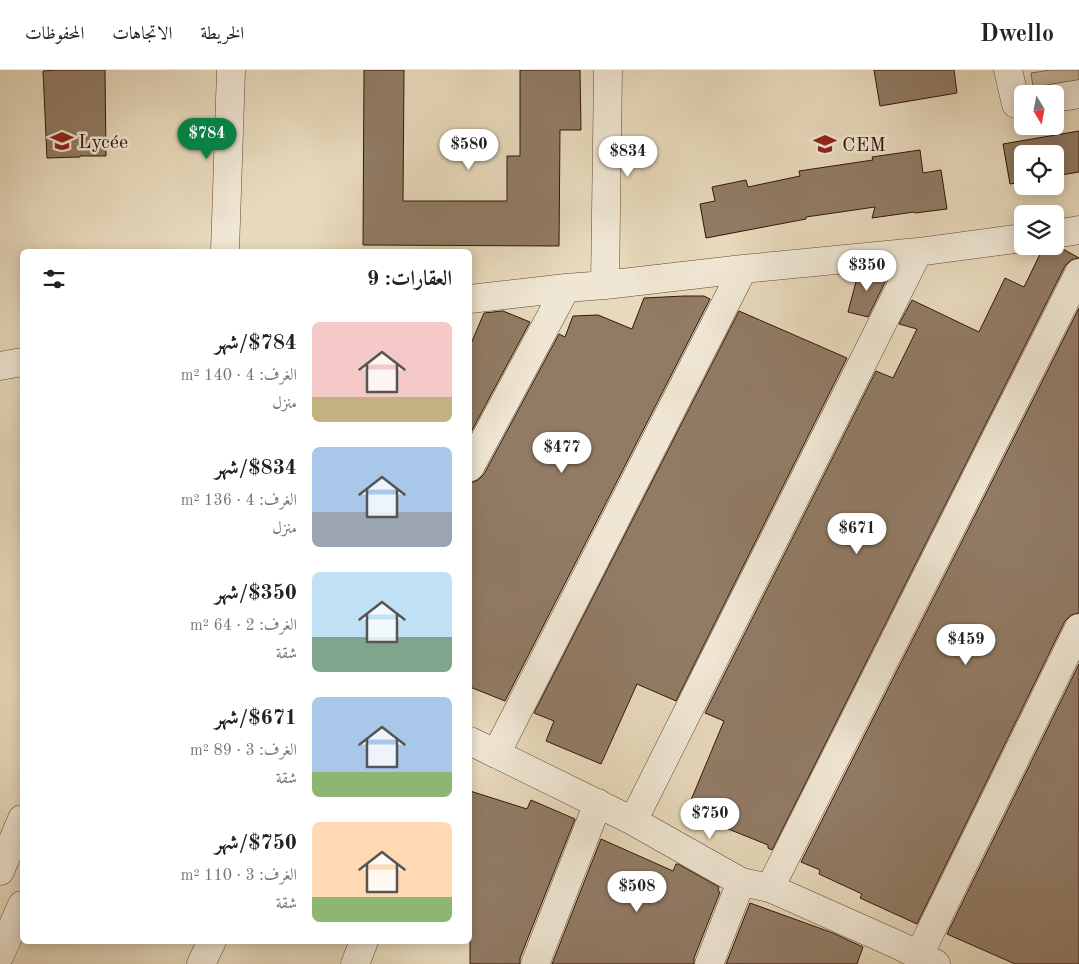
<!DOCTYPE html>
<html lang="ar">
<head>
<meta charset="utf-8">
<style>
  :root { --surface:#fff; --page:#f2f2f2; --text:#222; --muted:#767676; --line:#e0e0e0; --accent:#0b8043 }
  body { margin:0; font-family:"Old Standard TT",Amiri,serif; background:var(--page); color:var(--text); direction:rtl; height:100vh; display:flex; flex-direction:column; font-size:19px; white-space:nowrap }
  * { box-sizing:border-box; margin:0 }
  p { font-size:16px; color:var(--muted) }
  .icon { flex:none; width:28px; height:28px; fill:none; stroke:currentColor; stroke-width:2; stroke-linecap:round; stroke-linejoin:round }
  .map { position:relative; flex:1; overflow:hidden; direction:ltr }
  .details { position:absolute; left:20px; top:179px; width:452px; height:695px; display:flex; flex-direction:column; background:var(--surface); border-radius:8px; box-shadow:0 2px 12px #0003; direction:rtl }
  .details>* { flex:none }
  .needle { width:32px; rotate:170deg }
  .tools { position:absolute; left:1014px; top:15px; display:grid; gap:10px }
  .tools a { display:grid; place-items:center; width:50px; height:50px; border-radius:8px; background:var(--surface); box-shadow:0 2px 12px #0003; font-size:25px }
  .price { position:absolute; translate:-50% -42px; padding:0 11px; border-radius:18px; background:#fff; color:#222; font-size:16px; line-height:32px; filter:drop-shadow(0 1px 2px #0008) }
  .price::after { content:''; position:absolute; left:50%; top:30px; width:15px; height:11px; margin-left:-8px; background:inherit; clip-path:polygon(0 0,100% 0,50% 100%) }
  .price.on { background:var(--accent); color:#fff }
  ul { padding:0; list-style:none }
  li { display:flex; align-items:center; gap:15px; height:125px; padding:0 20px }
  li span { display:grid; place-items:center; flex:none; width:140px; height:100px; border-radius:8px; color:#555 }
  li>.icon { margin-inline-start:auto }
  span .icon { width:60px; height:60px; fill:#fffc; stroke-width:1 }
  li b { font-size:21px }
  h2 { display:flex; justify-content:space-between; align-items:center; height:60px; padding:0 20px; font-size:21px }
  header { display:flex; align-items:center; gap:30px; box-sizing:border-box; height:70px; padding:0 25px; background:var(--surface); border-bottom:1px solid var(--line) }
  header strong { font-size:24px }
  nav { display:flex; gap:28px; margin-inline-start:auto; font-size:18px }
  .map>svg:first-child { display:block }
  .green { fill:#c9b89c; stroke:#7e6752 }
  .building { fill:#917b65; stroke:#341607 }
  .lines { fill:none; stroke-linecap:round; stroke-linejoin:round }
  .minor-casing { stroke:#614734; stroke-width:29 }
  .minor { stroke:#efe6d3; stroke-width:28 }
  .labels { text-anchor:middle; stroke-width:5; stroke-linejoin:round; paint-order:stroke }
  .poi-label { font-size:20px; fill:#341607; stroke:#efe6d3; text-anchor:start }
</style>
</head>
<body>
<header>
<strong>Dwello</strong>
<nav><a>الخريطة</a><a>الاتجاهات</a><a>المحفوظات</a></nav>
</header>
<div class="map">
<svg width="1079" height="894" viewBox="0 0 1079 894">
  <rect width="100%" height="100%" fill="#e7d9bb"/>
  <filter id="stains"><feTurbulence type="fractalNoise" baseFrequency=".004" numOctaves="4"/><feColorMatrix values="0 0 0 0 .2 0 0 0 0 .09 0 0 0 0 .02 0 0 0 .5 -.17"/></filter>
  <radialGradient id="worn" r=".72"><stop offset=".6" stop-color="#630" stop-opacity="0"/><stop offset="1" stop-color="#630" stop-opacity=".3"/></radialGradient>
  <!-- green -->
  <path class="green" d="M1051,0H1079V10L1033,17L1031,3Z"/>
  <!-- building -->
  <path class="building" d="M58,0H105L106,86H80V87L47,88L43,1Z
    M364,0H404L403,131H507V86H520V0H580L581,60H560L559,176L363,175Z
    M874,0H954L957,23L880,36Z
    M1079,61V102L1055,106V84H1022V112L1010,114L1003,74Z
    M920,80L923,103L941,100L947,139L915,143L914,142L872,148L875,137L806,147V149L706,168L700,134L715,131L712,117L746,110L748,117L800,106L799,101L873,90L872,87Z
    M1044,176L1050,179H1063L1079,188L1071,190L1065,196L772,780L768,778V775L686,742L724,651L705,643L876,301L893,308L917,259L899,254L912,230L979,262L1005,208L1024,217Z
    M891,200L868,247L848,242L858,204Z
    M684,226H704L710,229L505,631L470,617V413L478,410L484,404L559,264L565,267L573,246L598,245L632,259L644,228Z
    M1079,238V543L1071,545L1065,551L917,854L860,828L862,824L819,804L820,800L801,792Z
    M503,241L530,252L470,364V276L484,243Z
    M739,241L847,288L676,631L637,614L601,694L546,671L554,651L534,643Z
    M1079,594V894H1015L947,864Z
    M470,721L527,739L531,730L575,749L520,888V894H470Z
    M601,769L673,801L676,794H678L719,817L718,821L720,822L694,888V894H552Z
    M750,833L833,863L863,877L857,894H726Z"/>
  <g class="lines">
    <defs>
      <path id="minor" d="M1008,0L1016,34L1022,33
        M1055,28L1079,24
        M1055,164L1079,160
        M225,181L231,0
        M605,215L608,0
        M470,229L566,218L605,215L743,199L918,182L1022,168
        M0,296L22,292
        M470,397L566,218
        M470,671L633,751L741,812L770,818L898,875L936,894
        M496,684L743,199
        M633,751L918,182
        M0,801L22,749
        M770,818L1079,203
        M0,885L22,835
        M919,885L1079,558
        M201,894L212,871
        M355,894L364,871
        M535,894L598,733
        M709,894L741,812"/>
    </defs>
    <!-- minor casing -->
    <use href="#minor" class="minor-casing"/>
    <!-- minor -->
    <use href="#minor" class="minor"/>
  </g>
  <!-- icons -->
  <defs>
    <symbol id="school-bare" viewBox="-9 -9 18 18"><path d="M0-5L7-2L0 1L-7-2ZM-4 1L0 2.5L4 1V4Q0 6-4 4Z" fill="#8f2418" stroke="#efe6d3" stroke-width="2.5" paint-order="stroke"/></symbol>
  </defs>
  <g fill-rule="evenodd">
    <use href="#school-bare" x="46" y="55" width="32" height="32"/>
    <use href="#school-bare" x="809" y="58" width="32" height="32"/>
  </g>
  <g class="labels">
    <!-- poi labels -->
    <g class="poi-label">
      <text x="78" y="78">Lycée</text>
      <text x="842" y="81">CEM</text>
    </g>
  </g>
  <rect width="100%" height="100%" filter="url(#stains)"/>
  <rect width="100%" height="100%" fill="url(#worn)"/>
</svg>
<div class="tools">
<a><svg class="needle" viewBox="-14 -14 28 28"><path d="M0-13l5 13h-10z" fill="#e53935"/><path d="M0 13l5-13h-10z" fill="#767676"/></svg></a>
<a><svg class="icon" aria-label="locate" viewBox="0 0 24 24"><circle cx="12" cy="12" r="6"/><path d="M12 2v4M12 18v4M2 12h4M18 12h4"/></svg></a>
<a><svg class="icon" aria-label="layers" viewBox="0 0 24 24"><path d="M12 4l9 5-9 5-9-5zM3 14l9 5 9-5"/></svg></a>
</div>
<b class="price on" style="left:207px;top:90px">$784</b>
<b class="price" style="left:469px;top:101px">$580</b>
<b class="price" style="left:628px;top:108px">$834</b>
<b class="price" style="left:867px;top:222px">$350</b>
<b class="price" style="left:562px;top:404px">$477</b>
<b class="price" style="left:857px;top:485px">$671</b>
<b class="price" style="left:966px;top:596px">$459</b>
<b class="price" style="left:710px;top:770px">$750</b>
<b class="price" style="left:637px;top:843px">$508</b>
<section class="details">
<h2>العقارات: 9<svg class="icon" aria-label="filters" viewBox="0 0 24 24"><path d="M4 7h16M4 17h16"/><circle cx="9" cy="7" r="2"/><circle cx="15" cy="17" r="2"/></svg></h2>
<ul>
<li><span style="background:linear-gradient(#f6c9c9 75%,#c2b280 0)"><svg class="icon" aria-label="home" viewBox="0 0 24 24"><path d="M3 11l9-7 9 7M6 9v11h12V9"/></svg></span><div><b>$784/شهر</b><p>الغرف: 4 · 140 m²</p><p>منزل</p></div></li>
<li><span style="background:linear-gradient(#a9c7e8 65%,#9aa5b1 0)"><svg class="icon" aria-label="home" viewBox="0 0 24 24"><path d="M3 11l9-7 9 7M6 9v11h12V9"/></svg></span><div><b>$834/شهر</b><p>الغرف: 4 · 136 m²</p><p>منزل</p></div></li>
<li><span style="background:linear-gradient(#bfe0f5 65%,#7fa58c 0)"><svg class="icon" aria-label="home" viewBox="0 0 24 24"><path d="M3 11l9-7 9 7M6 9v11h12V9"/></svg></span><div><b>$350/شهر</b><p>الغرف: 2 · 64 m²</p><p>شقة</p></div></li>
<li><span style="background:linear-gradient(#a9c7e8 75%,#8fb573 0)"><svg class="icon" aria-label="home" viewBox="0 0 24 24"><path d="M3 11l9-7 9 7M6 9v11h12V9"/></svg></span><div><b>$671/شهر</b><p>الغرف: 3 · 89 m²</p><p>شقة</p></div></li>
<li><span style="background:linear-gradient(#ffd9b3 75%,#8fb573 0)"><svg class="icon" aria-label="home" viewBox="0 0 24 24"><path d="M3 11l9-7 9 7M6 9v11h12V9"/></svg></span><div><b>$750/شهر</b><p>الغرف: 3 · 110 m²</p><p>شقة</p></div></li>
</ul>
</section>
</div>
</body>
</html>
